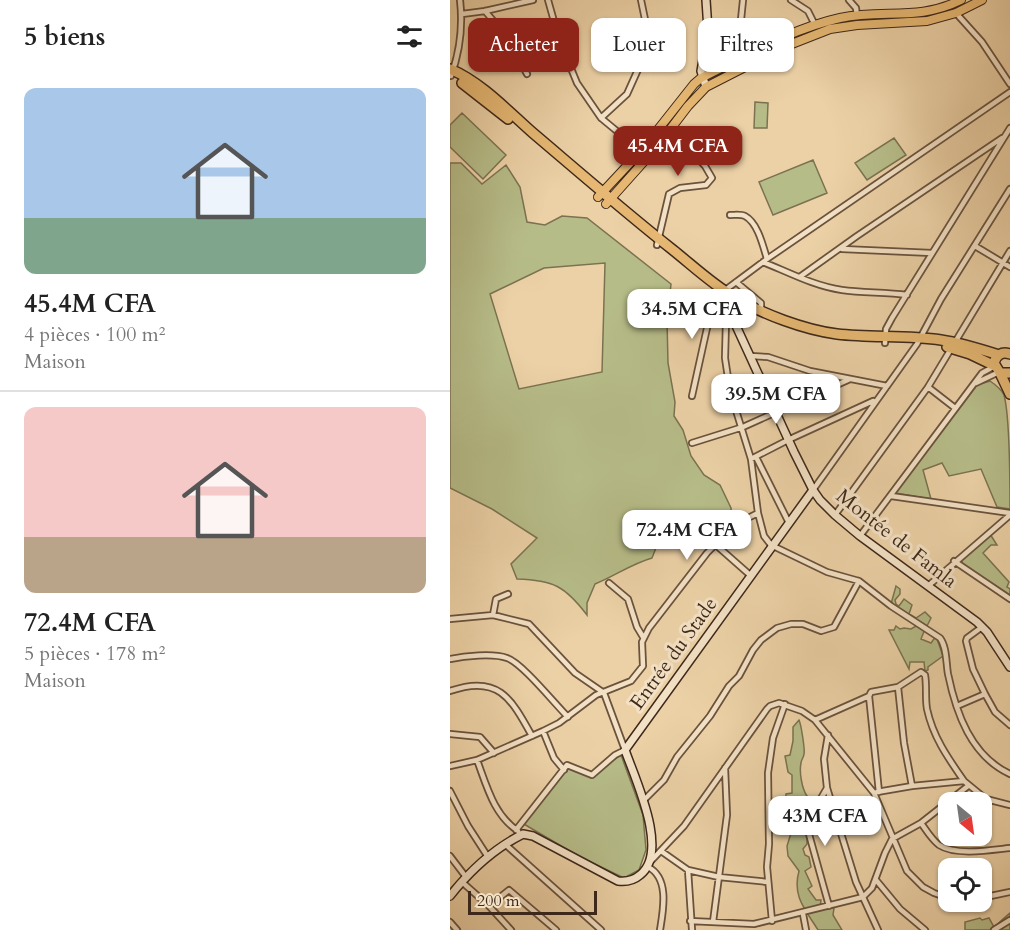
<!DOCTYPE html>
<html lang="fr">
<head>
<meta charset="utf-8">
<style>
  :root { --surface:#fff; --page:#f2f2f2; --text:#222; --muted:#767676; --line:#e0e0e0; --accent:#8f2418 }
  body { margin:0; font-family:Cardo,serif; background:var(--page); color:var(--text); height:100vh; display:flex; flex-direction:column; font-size:22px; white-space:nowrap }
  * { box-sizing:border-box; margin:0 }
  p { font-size:20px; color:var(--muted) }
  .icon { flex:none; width:33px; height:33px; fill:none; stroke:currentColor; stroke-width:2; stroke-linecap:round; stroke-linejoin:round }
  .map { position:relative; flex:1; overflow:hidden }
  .sheet { display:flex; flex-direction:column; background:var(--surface); width:450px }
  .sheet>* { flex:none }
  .hud { position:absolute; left:18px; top:18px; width:452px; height:54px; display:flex; gap:12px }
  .needle { width:39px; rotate:151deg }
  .fabs { position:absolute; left:488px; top:792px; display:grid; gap:12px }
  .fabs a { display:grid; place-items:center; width:54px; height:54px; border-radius:12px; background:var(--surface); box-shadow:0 2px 4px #0004; font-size:30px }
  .scale { position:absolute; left:18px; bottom:15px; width:129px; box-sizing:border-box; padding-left:6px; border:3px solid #3e281a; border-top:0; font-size:16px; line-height:21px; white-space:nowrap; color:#3e281a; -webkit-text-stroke:4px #f3e1c5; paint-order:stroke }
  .price { position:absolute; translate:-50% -51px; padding:0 14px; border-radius:12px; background:#fff; color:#222; font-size:20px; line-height:39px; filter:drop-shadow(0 2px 3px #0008) }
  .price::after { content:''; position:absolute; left:50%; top:36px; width:18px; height:14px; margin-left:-9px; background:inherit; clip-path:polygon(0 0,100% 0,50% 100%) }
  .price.on { background:var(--accent); color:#fff }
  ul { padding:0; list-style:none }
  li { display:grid; align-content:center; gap:12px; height:318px; padding:0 24px }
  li+li { border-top:2px solid var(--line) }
  li span { display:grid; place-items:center; height:186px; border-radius:12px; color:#555 }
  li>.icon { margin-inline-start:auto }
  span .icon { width:108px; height:108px; fill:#fffc; stroke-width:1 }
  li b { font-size:26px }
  h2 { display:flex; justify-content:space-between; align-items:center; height:72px; padding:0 24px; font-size:26px }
  .pill { padding:0 21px; border-radius:12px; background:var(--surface); box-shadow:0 2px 4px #0004; font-size:21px; line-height:54px }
  .pill.on { background:var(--accent); color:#fff }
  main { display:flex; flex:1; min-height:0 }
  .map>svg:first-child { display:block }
  .green { fill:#b6bc88; stroke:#7a7251; stroke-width:1.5; fill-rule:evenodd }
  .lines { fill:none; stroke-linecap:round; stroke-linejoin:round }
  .street-casing { stroke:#6a523d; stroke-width:8 }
  .secondary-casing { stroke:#3e281a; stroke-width:10 }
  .primary-casing { stroke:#3e281a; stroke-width:10 }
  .highway-casing { stroke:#3e281a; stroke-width:12 }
  .street { stroke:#f3e1c5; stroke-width:4.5 }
  .secondary { stroke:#f3e1c5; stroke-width:7 }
  .primary { stroke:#e6b873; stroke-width:8 }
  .highway { stroke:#e6b873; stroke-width:9 }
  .labels { text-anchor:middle; stroke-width:6; stroke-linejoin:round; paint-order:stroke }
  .street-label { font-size:20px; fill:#3e281a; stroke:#f3e1c5 }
</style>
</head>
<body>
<main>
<section class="sheet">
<h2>5 biens<svg class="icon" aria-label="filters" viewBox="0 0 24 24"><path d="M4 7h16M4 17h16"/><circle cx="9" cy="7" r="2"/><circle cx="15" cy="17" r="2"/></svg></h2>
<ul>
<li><span style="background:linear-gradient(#a9c7e8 70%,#7fa58c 0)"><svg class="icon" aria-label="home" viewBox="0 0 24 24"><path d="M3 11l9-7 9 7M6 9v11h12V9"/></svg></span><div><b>45.4M CFA</b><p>4 pièces · 100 m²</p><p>Maison</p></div></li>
<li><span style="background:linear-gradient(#f6c9c9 70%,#b9a48a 0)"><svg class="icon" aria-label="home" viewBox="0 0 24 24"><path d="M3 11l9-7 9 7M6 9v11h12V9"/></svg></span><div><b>72.4M CFA</b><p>5 pièces · 178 m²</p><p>Maison</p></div></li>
</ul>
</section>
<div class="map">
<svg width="560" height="930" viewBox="0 0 560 930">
  <rect width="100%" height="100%" fill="#ecd1a6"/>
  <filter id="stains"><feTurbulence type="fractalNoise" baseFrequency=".00333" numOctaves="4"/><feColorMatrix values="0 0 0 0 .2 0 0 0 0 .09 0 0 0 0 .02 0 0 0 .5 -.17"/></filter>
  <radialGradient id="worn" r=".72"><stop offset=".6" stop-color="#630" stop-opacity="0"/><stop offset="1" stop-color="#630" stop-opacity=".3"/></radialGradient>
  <!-- green -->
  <path class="green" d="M305,102L318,103L317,128H304Z
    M12,113L56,155L33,179L0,147V125Z
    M444,138L456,155L417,180L405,163Z
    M363,160L377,193L323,215L309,182Z
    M0,163H11L32,184L56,165L70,187L77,222L95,225L112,216L137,218L221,284L217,320L218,363L225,402L224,416L233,430L241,456L254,475L270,485L281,508L282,522L260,537L217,520L202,558C181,564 165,576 145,584L137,603V615C115,586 103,580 67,579L61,564L87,538L42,509L0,488ZM155,263L152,372L69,389L40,294L94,268Z
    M540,381C546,385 551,389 554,395C560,417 560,481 560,509L547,507L531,469L499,476L492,463L473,470L481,499L445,493L527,385Z
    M540,534L547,545H541L533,553L559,582L557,587L560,589V595L512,563V558Z
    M446,586L450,589V594L445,600L446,604L449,606L454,599L462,605L459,614L466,618L475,612L481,618L477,626L441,604Z
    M446,626L450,629L454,628L461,629L466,626L475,629L471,639L481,643L486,636L493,656L478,667V670L475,671L474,662H460L459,669L439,630H444Z
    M349,720C351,724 355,749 354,754C354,757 351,760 351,763C349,772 352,789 357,796L351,800V808L346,811L345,820L349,834L357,833V844L353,849L355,855L359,857L361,867L355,871L362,886L358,889L366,900H371L370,908H384L383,915L392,930H368C355,909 342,896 349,871L338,856L337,846L341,833L335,811L336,794L342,793V775L338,772L335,756L340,755L343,741V727Z
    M171,755L193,815L196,850L189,870L174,878L130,857L72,823L118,766L138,776Z
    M560,913V930H515V922L530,918L532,920L539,918L544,927H546C548,922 556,917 560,913Z"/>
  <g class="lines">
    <defs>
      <path id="street" d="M98,0L109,39L127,83L151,118L191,151
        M341,0L358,11L365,25
        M399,0L406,8L407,16
        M35,11L57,37L77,74
        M505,12L532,42L560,84
        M12,14L35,11L83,0
        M291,58L288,49L293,0
        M1,76C10,51 13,26 10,0
        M151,118L177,94L195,54L197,29L191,0
        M280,215C285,215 291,214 295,216C308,223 313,246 317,259
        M207,245L219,194L230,188L256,185L262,178L255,166L221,130
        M525,246L560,267
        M392,249L482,253
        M313,262C338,272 364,286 392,290C413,293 435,292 457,295
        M351,276L407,236L552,138
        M286,282L311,303V312
        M284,317L276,321L275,358L280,391L301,459L308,513L314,536L321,545L377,572L409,581L441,606L490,638C497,647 496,663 498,674C506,713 521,756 560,774
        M435,343L436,329L442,318L560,128
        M301,356L318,357L360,371L437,386
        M526,383L549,372
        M478,387L505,408
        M242,396L257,328L263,310L274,291L317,259L560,92
        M242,443L293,427L400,379
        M306,457L338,521
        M301,459L338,440L423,401
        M363,490L467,344L491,299L560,189
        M441,496L560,513
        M385,515L478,387L560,251
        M410,536L532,373L543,367
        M266,545L300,575
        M504,561L560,599
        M159,583L178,599L187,627L193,637
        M478,586L560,515
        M43,615L46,599L58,594
        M0,619L43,615L79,624L125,673L154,693L175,750L165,755L142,775L117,765L66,830
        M532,627L517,638L516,641L523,669L535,694L545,712L560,725
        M0,659C14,656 43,653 57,658C72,663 104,703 118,717
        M0,691C48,674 61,698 82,736
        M419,696L421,692L448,687
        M507,706L535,694
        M365,720L419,696L429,792
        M93,731L104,758L114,770
        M0,734L30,737L44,753
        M378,735L374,759L377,788L406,882L428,930
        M27,760C37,787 44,815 68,831
        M0,766L27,760L93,731L109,723L146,695L181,681L193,666L192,642L199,628L257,553L286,524L308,513
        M462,786L454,743L448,687L471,672L475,675C477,686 475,698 477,709C483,737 498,758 514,781
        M377,788L360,817L357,827L379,906
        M0,791L18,826L38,857
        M427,792L462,786L514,781L536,799L560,805
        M193,801L214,780L227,757L260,716L279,686L289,676L303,650L311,640L327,628L341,624H353L371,631L384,627L409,581
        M471,823C476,830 482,840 489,845C506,856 541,850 560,848
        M56,845L151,930
        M211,851L238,870L269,877L318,882
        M0,856L16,877
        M200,862L234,826L317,709L320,706L329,703L352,711L365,720L424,793L457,871L473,887L484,893L498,898
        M198,867C220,878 213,911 210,930
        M238,870L242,930
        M426,880L450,909L475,930
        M12,882L39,906L61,930
        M531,898L560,892
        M39,906L59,890L106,930
        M353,914L356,930
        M240,921L304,924L413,897L422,888L435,853L442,839L471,823L518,786
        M322,921L317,867L319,844L318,773L323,738L335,704
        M0,922L7,930
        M263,922L277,815L275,768
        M544,930L560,920"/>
      <path id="secondary" d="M256,0L258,30L251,71L256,87
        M282,297L280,306L282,317L344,452L363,490L370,500L385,515L410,536L527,622L537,632L560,667
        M287,322L286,305L289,300
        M0,896C19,872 45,848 73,834L83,836L168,881C176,882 183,881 190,875C220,852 185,779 175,750L363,490"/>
      <path id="primary" d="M148,197L191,151L244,84L251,78C296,56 340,29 390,18C434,8 466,22 511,0
        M156,204L206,148L238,106L256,87L334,47L380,29L407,25L477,21L506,13L532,0"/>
      <path id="highway" d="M0,69C31,82 58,111 83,133C129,172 175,212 223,250C243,266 262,284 284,297C312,314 355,330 387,334C421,338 457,335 491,340C511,343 530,349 549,355
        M12,83L58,119
        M497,347L520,354L545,366
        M560,354C552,351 546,355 544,363L550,373H560
        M550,373L560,394"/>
    </defs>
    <!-- street casing -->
    <use href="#street" class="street-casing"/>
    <!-- secondary casing -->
    <use href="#secondary" class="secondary-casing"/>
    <!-- primary casing -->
    <use href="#primary" class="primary-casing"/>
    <!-- highway casing -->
    <use href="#highway" class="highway-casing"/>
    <!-- street -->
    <use href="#street" class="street"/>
    <!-- secondary -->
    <use href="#secondary" class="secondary"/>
    <!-- primary -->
    <use href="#primary" class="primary"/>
    <!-- highway -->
    <use href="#highway" class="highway"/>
  </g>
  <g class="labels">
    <!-- street labels -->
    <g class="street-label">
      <text transform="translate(447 538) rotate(38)" y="7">Montée de Famla</text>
      <text transform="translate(223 653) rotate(-54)" y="7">Entrée du Stade</text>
    </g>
  </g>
  <rect width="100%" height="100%" filter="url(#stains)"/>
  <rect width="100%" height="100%" fill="url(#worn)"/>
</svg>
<div class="fabs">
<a><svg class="needle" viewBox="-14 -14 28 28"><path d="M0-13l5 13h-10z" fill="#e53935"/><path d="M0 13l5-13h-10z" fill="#767676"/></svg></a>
<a><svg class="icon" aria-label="locate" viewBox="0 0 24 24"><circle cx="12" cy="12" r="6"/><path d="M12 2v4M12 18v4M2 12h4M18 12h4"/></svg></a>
</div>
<div class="scale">200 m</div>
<b class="price on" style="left:228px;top:177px">45.4M CFA</b>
<b class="price" style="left:242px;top:340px">34.5M CFA</b>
<b class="price" style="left:326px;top:425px">39.5M CFA</b>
<b class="price" style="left:237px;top:561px">72.4M CFA</b>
<b class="price" style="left:375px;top:847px">43M CFA</b>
<div class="hud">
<a class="pill on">Acheter</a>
<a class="pill">Louer</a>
<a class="pill">Filtres</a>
</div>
</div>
</main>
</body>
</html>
